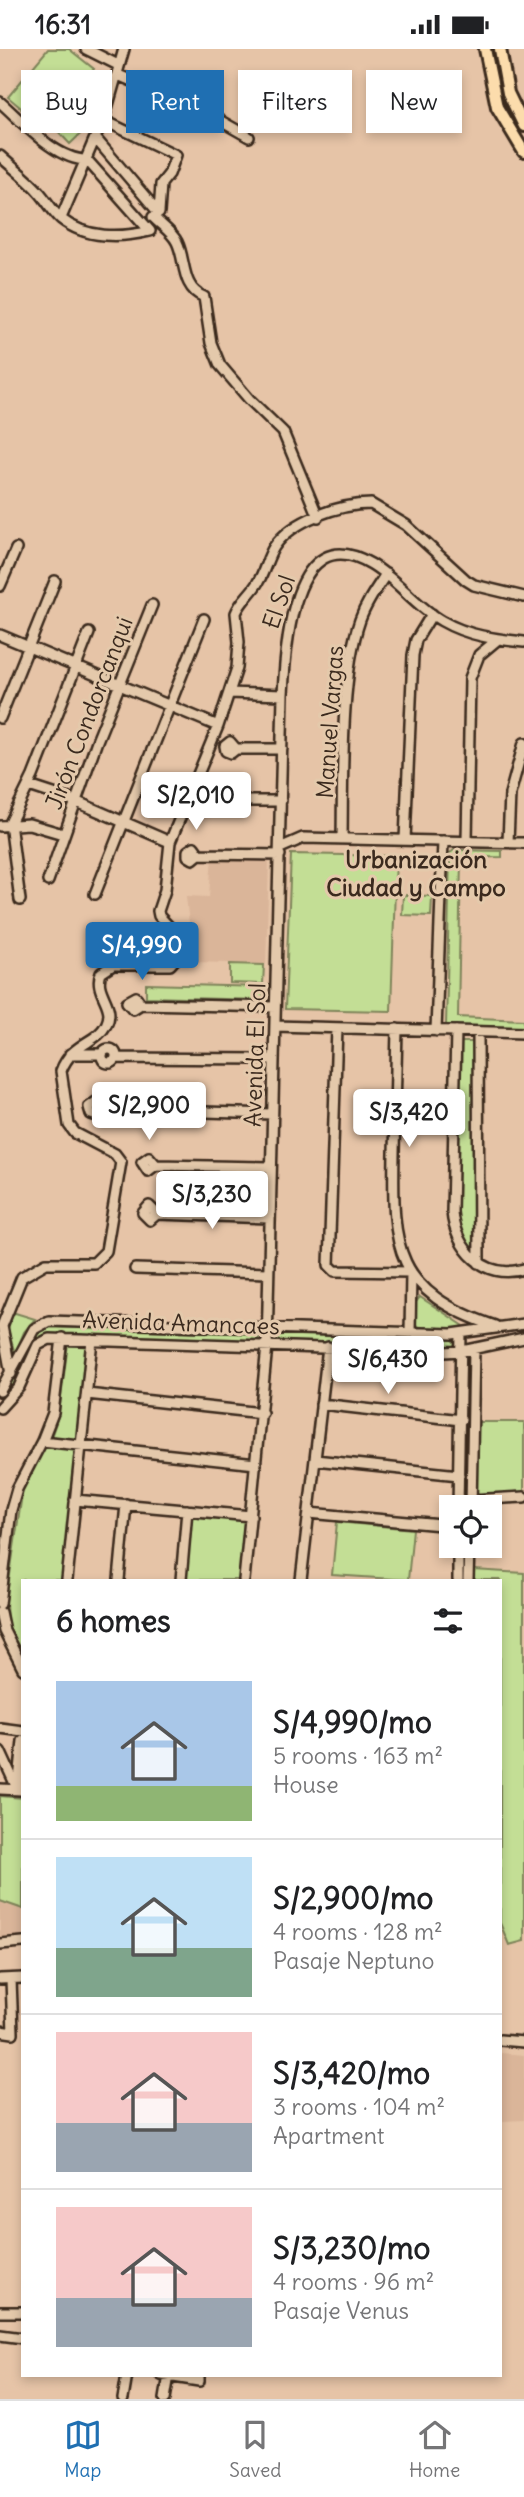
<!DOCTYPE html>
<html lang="en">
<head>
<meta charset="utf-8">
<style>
  :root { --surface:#fff; --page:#f2f2f2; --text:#202124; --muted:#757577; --line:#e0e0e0; --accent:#1f6fb2 }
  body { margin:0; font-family:Delius,sans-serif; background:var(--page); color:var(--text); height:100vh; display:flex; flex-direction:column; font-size:26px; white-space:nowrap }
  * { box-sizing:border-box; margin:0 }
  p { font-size:23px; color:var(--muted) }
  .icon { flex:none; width:38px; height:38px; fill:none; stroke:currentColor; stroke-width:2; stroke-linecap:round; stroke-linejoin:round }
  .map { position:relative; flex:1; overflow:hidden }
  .sheet { position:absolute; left:21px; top:1530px; width:481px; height:798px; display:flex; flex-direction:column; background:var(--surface); border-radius:0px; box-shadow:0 4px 10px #0003 }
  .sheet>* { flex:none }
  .guide { position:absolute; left:21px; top:21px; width:483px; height:63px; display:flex; gap:14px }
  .buttons { position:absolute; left:439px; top:1446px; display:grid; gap:14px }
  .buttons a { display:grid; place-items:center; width:63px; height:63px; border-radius:0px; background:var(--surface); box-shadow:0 4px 10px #0003; font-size:35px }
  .price { position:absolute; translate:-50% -60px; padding:0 16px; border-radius:7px; background:#fff; color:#222; font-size:23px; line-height:46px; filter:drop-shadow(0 2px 4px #0008) }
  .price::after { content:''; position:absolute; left:50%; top:42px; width:21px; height:16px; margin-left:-10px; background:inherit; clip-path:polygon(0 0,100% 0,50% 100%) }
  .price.selected { background:var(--accent); color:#fff }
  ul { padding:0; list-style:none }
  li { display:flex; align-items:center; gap:21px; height:175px; padding:0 35px }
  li+li { border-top:2px solid var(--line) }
  li span { display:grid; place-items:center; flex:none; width:196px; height:140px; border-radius:0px; color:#555 }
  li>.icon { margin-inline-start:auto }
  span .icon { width:84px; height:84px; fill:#fffc; stroke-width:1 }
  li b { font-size:30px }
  h2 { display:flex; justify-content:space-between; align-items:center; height:84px; padding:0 35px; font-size:30px }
  .pill { padding:0 24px; border-radius:0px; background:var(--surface); box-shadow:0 4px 10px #0003; font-size:24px; line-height:63px }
  .pill.selected { background:var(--accent); color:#fff }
  .status { display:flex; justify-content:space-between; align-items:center; height:49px; padding:0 35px; background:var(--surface); direction:ltr }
  .status svg { height:19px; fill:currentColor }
  .tab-bar { display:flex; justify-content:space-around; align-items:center; height:98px; border-top:2px solid var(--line); background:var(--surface); font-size:19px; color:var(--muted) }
  .tab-bar a { display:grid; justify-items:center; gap:4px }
  .tab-bar .selected { color:var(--accent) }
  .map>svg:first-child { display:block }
  .built { fill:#dab599 }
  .green { fill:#c3de95; stroke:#7f845a; stroke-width:2 }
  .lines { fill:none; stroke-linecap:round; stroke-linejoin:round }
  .minor-casing { stroke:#3b2a1e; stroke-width:14 }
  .major-casing { stroke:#3b2a1e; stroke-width:16 }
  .minor { stroke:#e4c9ab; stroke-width:9 }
  .major { stroke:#fcdcac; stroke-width:10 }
  .labels { text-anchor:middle; stroke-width:6; stroke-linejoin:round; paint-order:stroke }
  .street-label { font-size:23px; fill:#3b2a1e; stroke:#e4c9ab }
  .neighbourhood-label { font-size:24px; font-weight:bold; fill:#3b2a1e; stroke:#e4c9ab }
</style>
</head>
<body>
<div class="status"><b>16:31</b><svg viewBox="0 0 49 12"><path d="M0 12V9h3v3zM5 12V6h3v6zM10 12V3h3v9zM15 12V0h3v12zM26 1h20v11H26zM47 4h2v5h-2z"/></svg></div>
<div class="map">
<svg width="524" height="2350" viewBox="0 0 524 2350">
  <rect width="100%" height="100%" fill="#e6c4a7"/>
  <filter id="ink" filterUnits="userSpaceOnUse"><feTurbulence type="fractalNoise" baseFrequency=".0143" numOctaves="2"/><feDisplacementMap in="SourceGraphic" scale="14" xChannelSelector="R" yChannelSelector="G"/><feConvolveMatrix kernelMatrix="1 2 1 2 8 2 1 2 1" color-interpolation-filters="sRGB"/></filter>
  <g filter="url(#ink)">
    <!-- built -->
    <path class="built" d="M212,807L269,809L266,915L193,913L186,847L209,848Z
      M0,1852L23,1860V1889L0,1891Z
      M501,2004L524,2006V2071L503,2072L501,2069Z"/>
    <!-- green -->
    <path class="green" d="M48,0H69L94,20L46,80L8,48Z
      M81,54L96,70L70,95L54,78Z
      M454,801L502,802V808L461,809L458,968L524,971V980L446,977L450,804Z
      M291,805L396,807L391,962L285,960Z
      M403,846L432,847L431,867L402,866Z
      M230,915L264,916L263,935L230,934Z
      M146,935L264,938L263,951L146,948Z
      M457,993H475L476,1205L455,1177Z
      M420,1248L464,1277L462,1280L418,1278L415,1274V1254Z
      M12,1263L35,1270L24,1283L15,1305L8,1280Z
      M46,1278L254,1284L259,1288L257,1293L45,1287L35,1296L20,1333L0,1355V1347C21,1329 21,1290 46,1278Z
      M280,1285L451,1290L455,1294L452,1300L277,1293L275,1289Z
      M68,1294L87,1296L78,1394L50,1391L59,1365Z
      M476,1373H524V1445H477Z
      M47,1394L78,1398L63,1531H23V1613L7,1576L6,1552L23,1439Z
      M191,1465L245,1471L239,1531H185Z
      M337,1473L413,1480L408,1531L332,1526Z
      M474,1521L524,1524V1892L509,1896L500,1874V1531H473Z
      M0,1747L23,1749V1860L0,1852Z"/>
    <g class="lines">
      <defs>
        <path id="minor" d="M86,0L118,16
          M118,26L203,62L249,88
          M0,53C22,72 55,111 87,111L150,182
          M103,71L176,106L169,125L161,135L159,164
          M96,90L159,164
          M0,107C13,119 28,130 40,144C47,152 53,163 61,170C86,190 121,189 150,182
          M153,168C162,177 172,183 177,193C186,211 181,239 204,248L211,294L220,316L249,350L283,383L318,468
          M61,169L106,63L124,0
          M0,537L16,500
          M0,586L218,677
          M229,644L283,646
          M0,669L55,532
          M236,700L230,693L225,697L226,702L231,704L236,700H282
          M29,737L75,752L170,793
          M215,752L211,746L204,750L208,757L215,752H281
          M0,777L29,775L63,785
          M342,790C343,728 340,628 360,571C366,554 376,540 386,525
          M405,791L413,606L416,591L432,565
          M467,792L470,629L479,606L497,591
          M508,793L510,745L524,694
          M280,799L303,789L524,794
          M199,805L194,798L188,802V807L193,810L199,805L280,806
          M48,832L97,692L152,556
          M95,845L204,570
          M20,851L10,774L33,727L89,584
          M141,955L136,948L127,953L133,960L141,955L275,958
          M275,977L524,984
          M337,979L329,1216L335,1222L411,1223
          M397,980C396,1021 395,1063 394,1104C392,1199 394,1243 495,1277
          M436,982L443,792
          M456,982L452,1163C455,1200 485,1232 524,1220
          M478,983L479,1214
          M102 1007a7 7 0 1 1 14 0a7 7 0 1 1-14 0Z
          M70,1005H102
          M116,1009L274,1010
          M103,1060L96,1053L89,1058L91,1065L97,1067L103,1060L272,1065
          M156,1116L149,1108L142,1113L148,1122L156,1116L270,1118
          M157,1165L150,1171L143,1164L149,1157L157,1165L269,1169
          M135,1220L267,1224
          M410,1284L411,1223
          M11,1325L2,1277L22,1228L46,1214H94L106,1202L121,1113L115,1105L75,1084L69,1076L61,1022C72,993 96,995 106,976C117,956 93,944 101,924L113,916H170L179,906L178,887L159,867L158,862L165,841L170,793L218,677L237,619L239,593L236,564C241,551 252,544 258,533C265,522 267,509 274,498C292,471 340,455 371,455L406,476L466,531L474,536L524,548
          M0,1342L34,1280L49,1272L452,1285L524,1275
          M87,1345L262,1364
          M321,1355L461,1371
          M0,1359L19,1338L38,1296L49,1290L444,1303L462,1302L524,1289
          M42,1392L256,1415
          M315,1411L459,1426
          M75,1451L251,1467
          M471,1451L524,1448
          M458,1458L461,1284
          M471,1458L474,1300
          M309,1464L452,1477
          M67,1531L92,1291
          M119,1531L126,1455
          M181,1531L187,1461
          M244,1531L267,1297L283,646C285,600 292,468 371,515C398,531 415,557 442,572C468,587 495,590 524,593
          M301,1531L328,1298
          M458,1531V1496
          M468,1531L469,1496
          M0,1555L11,1461L17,1440L42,1392L53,1364L62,1289
          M0,1563L4,1582L23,1620
          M0,1679L23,1682
          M0,1702L17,1739
          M0,1740L21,1741
          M18,1741L23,1692
          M0,1895L23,1893
          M0,1930L23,1929
          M0,1982L13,1984L11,1930
          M500,1991L524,1993
          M0,2263H23
          M0,2286L23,2289
          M161,2326L199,2332V2326
          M123,2350L127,2326
          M165,2350L169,2326"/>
        <path id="major" d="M485,0L497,58L524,103
          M500,0L508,44L524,77"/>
      </defs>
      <!-- minor casing -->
      <use href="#minor" class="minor-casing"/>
      <!-- major casing -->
      <use href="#major" class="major-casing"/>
      <!-- minor -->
      <use href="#minor" class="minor"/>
      <!-- major -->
      <use href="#major" class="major"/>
    </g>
  </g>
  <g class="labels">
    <!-- street labels -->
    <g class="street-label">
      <text transform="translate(279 553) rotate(-71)" y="8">El Sol</text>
      <text transform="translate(89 664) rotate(-69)" y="8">Jirón Condorcanqui</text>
      <text transform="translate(330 673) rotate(-86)" y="8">Manuel Vargas</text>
      <text transform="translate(255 1006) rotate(-88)" y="8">Avenida El Sol</text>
      <text transform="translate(181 1274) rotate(2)" y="8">Avenida Amancaes</text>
    </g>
    <!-- neighbourhood labels -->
    <g class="neighbourhood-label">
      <text x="416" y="819">Urbanización<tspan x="416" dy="28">Ciudad y Campo</tspan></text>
    </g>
  </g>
</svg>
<div class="buttons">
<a><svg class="icon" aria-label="locate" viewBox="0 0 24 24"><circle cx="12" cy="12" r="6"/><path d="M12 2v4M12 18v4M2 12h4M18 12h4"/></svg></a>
</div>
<b class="price" style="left:196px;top:783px">S/2,010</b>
<b class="price selected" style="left:142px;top:933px">S/4,990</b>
<b class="price" style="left:149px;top:1093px">S/2,900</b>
<b class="price" style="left:409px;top:1100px">S/3,420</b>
<b class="price" style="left:212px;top:1182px">S/3,230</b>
<b class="price" style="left:388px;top:1347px">S/6,430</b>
<div class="guide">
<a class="pill">Buy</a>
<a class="pill selected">Rent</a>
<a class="pill">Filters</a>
<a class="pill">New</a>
</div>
<section class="sheet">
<h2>6 homes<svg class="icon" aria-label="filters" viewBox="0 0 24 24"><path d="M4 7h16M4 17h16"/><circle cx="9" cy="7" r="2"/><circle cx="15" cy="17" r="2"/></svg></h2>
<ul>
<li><span style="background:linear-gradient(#a9c7e8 75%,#8fb573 0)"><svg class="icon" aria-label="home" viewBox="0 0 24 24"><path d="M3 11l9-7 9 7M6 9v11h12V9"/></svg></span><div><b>S/4,990/mo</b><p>5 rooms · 163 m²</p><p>House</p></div></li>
<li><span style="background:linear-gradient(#bfe0f5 65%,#7fa58c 0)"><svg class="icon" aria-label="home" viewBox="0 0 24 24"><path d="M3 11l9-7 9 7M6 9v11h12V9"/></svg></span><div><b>S/2,900/mo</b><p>4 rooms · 128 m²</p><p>Pasaje Neptuno</p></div></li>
<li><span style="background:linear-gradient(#f6c9c9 65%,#9aa5b1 0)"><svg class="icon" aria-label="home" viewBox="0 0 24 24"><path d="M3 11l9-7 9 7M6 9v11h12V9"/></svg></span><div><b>S/3,420/mo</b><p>3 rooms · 104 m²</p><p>Apartment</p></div></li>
<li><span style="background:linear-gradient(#f6c9c9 65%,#9aa5b1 0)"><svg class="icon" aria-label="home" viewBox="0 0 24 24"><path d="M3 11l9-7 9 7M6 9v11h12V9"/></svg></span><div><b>S/3,230/mo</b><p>4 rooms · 96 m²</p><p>Pasaje Venus</p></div></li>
</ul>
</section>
</div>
<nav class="tab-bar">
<a class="selected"><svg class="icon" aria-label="map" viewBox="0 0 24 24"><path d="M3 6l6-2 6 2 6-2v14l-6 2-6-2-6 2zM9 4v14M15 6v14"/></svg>Map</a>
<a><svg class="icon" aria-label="saved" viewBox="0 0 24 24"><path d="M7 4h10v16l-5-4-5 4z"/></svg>Saved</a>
<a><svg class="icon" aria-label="home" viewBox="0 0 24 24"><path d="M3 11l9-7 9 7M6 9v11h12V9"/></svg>Home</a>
</nav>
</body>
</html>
